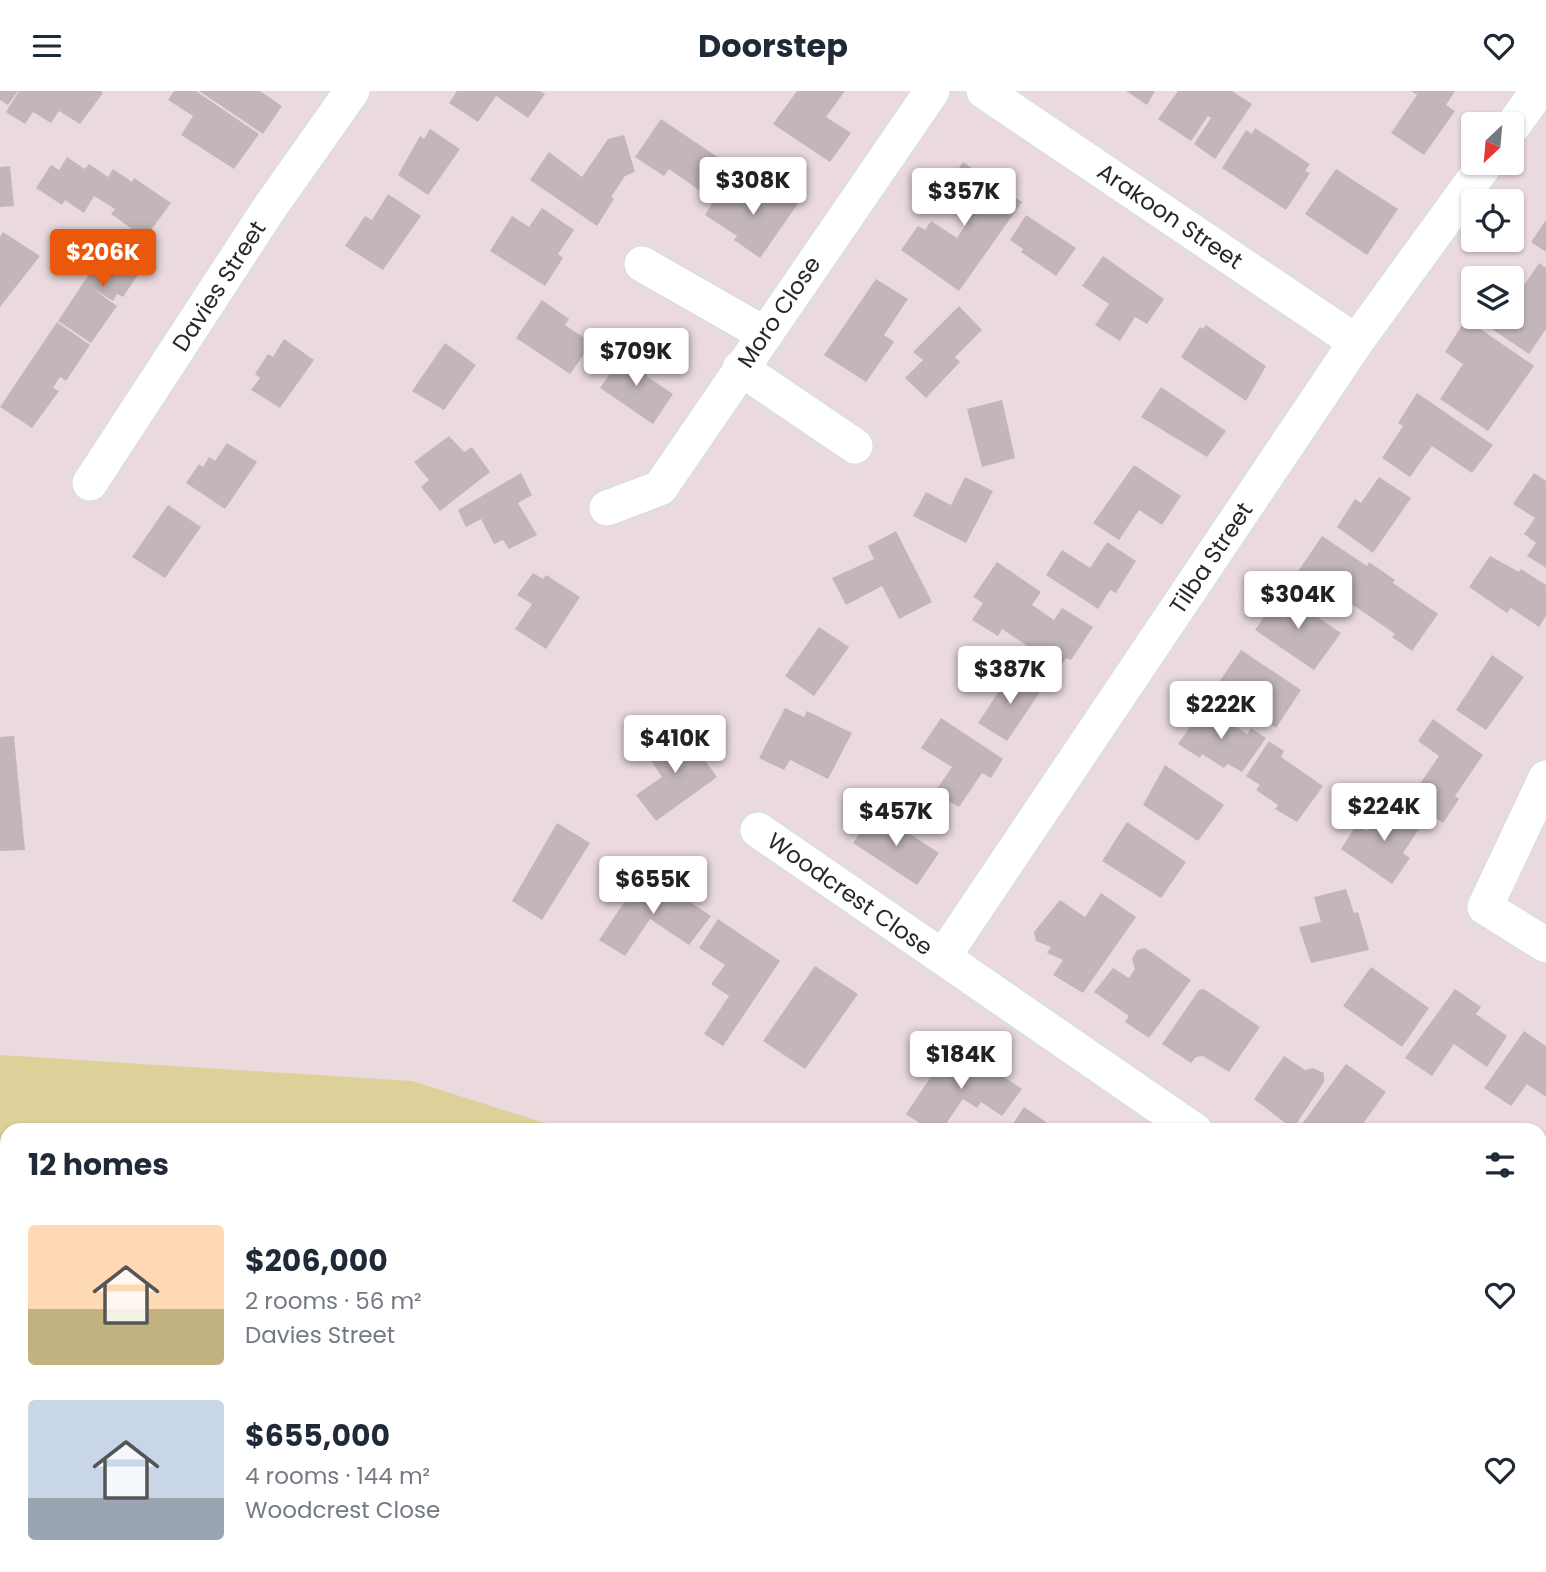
<!DOCTYPE html>
<html lang="en">
<head>
<meta charset="utf-8">
<style>
  :root { --surface:#fff; --page:#f6f6f7; --text:#1f2937; --muted:#747a83; --accent:#ea580c }
  body { margin:0; font-family:Poppins,sans-serif; background:var(--page); color:var(--text); height:100vh; display:flex; flex-direction:column; font-size:26px; white-space:nowrap }
  * { box-sizing:border-box; margin:0 }
  p { font-size:23px; color:var(--muted) }
  .icon { flex:none; width:38px; height:38px; fill:none; stroke:currentColor; stroke-width:2; stroke-linecap:round; stroke-linejoin:round }
  .map { position:relative; flex:1; overflow:hidden }
  .drawer { position:absolute; left:0px; top:1032px; width:1547px; height:450px; display:flex; flex-direction:column; background:var(--surface); border-radius:21px 21px 0 0; box-shadow:0 2px 5px #0004 }
  .drawer>* { flex:none }
  .needle { width:46px; rotate:206deg }
  .buttons { position:absolute; left:1461px; top:21px; display:grid; gap:14px }
  .buttons a { display:grid; place-items:center; width:63px; height:63px; border-radius:7px; background:var(--surface); box-shadow:0 2px 5px #0004; font-size:35px }
  .price { position:absolute; translate:-50% -60px; padding:0 16px; border-radius:7px; background:#fff; color:#222; font-size:23px; line-height:46px; filter:drop-shadow(0 2px 4px #0008) }
  .price::after { content:''; position:absolute; left:50%; top:42px; width:21px; height:16px; margin-left:-10px; background:inherit; clip-path:polygon(0 0,100% 0,50% 100%) }
  .price.current { background:var(--accent); color:#fff }
  ul { padding:0; list-style:none }
  li { display:flex; align-items:center; gap:21px; height:175px; padding:0 28px }
  li span { display:grid; place-items:center; flex:none; width:196px; height:140px; border-radius:7px; color:#555 }
  li>.icon { margin-inline-start:auto }
  span .icon { width:84px; height:84px; fill:#fffc; stroke-width:1 }
  li b { font-size:30px }
  h2 { display:flex; justify-content:space-between; align-items:center; height:84px; padding:0 28px; font-size:30px }
  header { display:flex; justify-content:space-between; align-items:center; height:91px; padding:0 28px; background:var(--surface); font-size:32px; font-weight:700 }
  .map>svg:first-child { display:block }
  .green { fill:#ded099 }
  .building { fill:#c2b6b9 }
  .lines { fill:none; stroke-linecap:round; stroke-linejoin:round }
  .minor-casing { stroke:#cfe0df; stroke-width:37 }
  .path { stroke:#fff; stroke-width:4.5; stroke-dasharray:5 3.5; stroke-linecap:butt }
  .minor { stroke:#fff; stroke-width:35 }
  .labels { text-anchor:middle; stroke-width:5; stroke-linejoin:round; paint-order:stroke }
  .street-label { font-size:23px; fill:#282828; stroke:#fff }
</style>
</head>
<body>
<header><svg class="icon" aria-label="menu" viewBox="0 0 24 24"><path d="M4 6h16M4 12h16M4 18h16"/></svg>Doorstep<svg class="icon" aria-label="heart" viewBox="0 0 24 24"><path d="M12 20l-8-8c-3-5 5-10 8-4 3-6 11-1 8 4z"/></svg></header>
<div class="map">
<svg width="1546" height="1481" viewBox="0 0 1546 1481">
  <rect width="100%" height="100%" fill="#eadade"/>
  <!-- green -->
  <path class="green" d="M0,964L412,990L567,1039L7,1040V1475H1336L1345,1481H0Z"/>
  <!-- building -->
  <path class="building" d="M0,0H18L8,14L0,9Z
    M19,0H101L103,2L80,33L59,20L51,32L33,21L25,33L6,21Z
    M174,0H196L259,43L234,78L181,44L193,25L168,9Z
    M199,0H260L282,15L263,43Z
    M457,0H540L545,3L528,27L496,5L478,31L449,12Z
    M797,0H845L826,26L851,42L830,71L773,33Z
    M1126,0H1155L1147,14Z
    M1178,0H1232L1252,13L1215,68L1194,53L1211,27L1208,25L1191,50L1158,28Z
    M1411,0H1455L1446,14L1455,20L1424,64L1391,42L1417,4Z
    M661,28L728,73L706,104L669,78L664,85L635,66Z
    M1255,37L1310,73L1305,80L1310,82L1286,119L1222,77L1246,39L1252,43Z
    M430,38L460,58L428,104L398,84L420,45L424,48Z
    M624,44L635,81L625,85L611,106L614,108L597,135L530,89L549,61L582,86L608,48Z
    M67,66L85,78L89,73L108,86L113,78L132,91L134,87L171,112L145,147L111,123L115,118L94,105L84,122L65,109L62,114L36,97L51,74L59,79Z
    M963,71L1022,111L959,200L901,159L918,135L925,139L931,130L957,147L970,127L945,110L950,101L945,97Z
    M10,75L14,115L0,116V76Z
    M1336,78L1398,118L1367,164L1305,123Z
    M772,93L799,111L760,167L734,149L737,145L705,124L724,94L757,115Z
    M388,103L421,125L383,179L345,155L365,125L372,129Z
    M542,117L574,139L558,163L563,167L545,195L490,160L512,125L529,136Z
    M1026,124L1076,157L1056,185L1021,161L1023,158L1010,149Z
    M1546,129V161L1531,151Z
    M3,141L40,165L0,216V146Z
    M115,144L149,167L123,206L117,203L113,210L89,195L117,215L91,252L58,230Z
    M1103,165L1164,208L1147,233L1135,226L1120,250L1095,234L1109,213L1082,195Z
    M1539,172L1546,177V238L1529,263L1474,226H1512V199L1518,203Z
    M876,188L908,208L884,244L894,251L866,291L824,264Z
    M542,209L569,228L565,234L592,252L570,283L516,247Z
    M959,215L982,239L955,266L960,271L926,307L905,287L923,269L913,261Z
    M1466,228L1534,275L1488,340L1440,308L1463,273L1445,261Z
    M57,231L90,254L66,290L60,286L53,297L59,300L32,337L0,316Z
    M1206,234L1266,275L1246,310L1181,266L1200,236L1203,238Z
    M284,248L314,269L280,317L251,299L260,287L255,283L268,263L273,266Z
    M445,252L476,274L444,319L412,300Z
    M625,260L650,278L646,285L673,303L653,333L600,297Z
    M1161,296L1226,340L1207,366L1141,326Z
    M1417,302L1493,354L1472,382L1432,355L1410,386L1382,367L1403,335L1398,332Z
    M1002,309L1015,367L982,376L967,318Z
    M449,345L464,361L472,356L490,381L440,420L421,396L429,389L414,371Z
    M227,352L257,371L225,418L186,392L199,373L203,376L209,366L215,370Z
    M1134,374L1181,405L1162,434L1139,419L1119,449L1093,432Z
    M521,382L532,404L518,412L537,444L509,458L503,449L494,453L481,428L466,436L458,419Z
    M1534,382L1546,390V477L1527,465L1536,452L1524,443L1535,427L1513,413Z
    M965,386L993,400L966,452L913,425L926,401L951,414Z
    M1379,386L1411,407L1373,462L1337,436L1355,408L1361,412Z
    M168,414L201,436L165,487L132,466Z
    M896,440L932,511L899,528L882,495L846,514L832,487L874,468L868,455Z
    M1322,445L1367,475L1369,471L1395,489L1393,492L1438,523L1412,560L1392,546L1395,543L1320,491L1317,495L1297,482Z
    M1107,451L1136,470L1116,502L1110,499L1098,518L1046,484L1062,459L1090,477Z
    M1490,465L1519,481L1521,478L1546,494V525L1539,536L1511,517L1507,522L1469,496Z
    M997,471L1041,501L1032,514L1054,529L1062,517L1093,536L1071,569L1066,567L1053,586L1024,565L1029,556L1002,538L998,545L972,529L983,512L973,506Z
    M533,482L543,488L546,484L580,506L546,558L515,538L532,513L517,504Z
    M1281,501L1341,542L1314,579L1255,539Z
    M819,536L849,556L814,605L785,585Z
    M1241,559L1301,599L1276,637L1215,597Z
    M1492,564L1524,586L1486,639L1456,619Z
    M1012,580L1042,598L1007,650L978,632Z
    M1205,615L1247,643L1251,637L1266,647L1242,681L1228,673L1224,677L1202,663L1200,667L1178,653Z
    M785,617L804,626L807,620L852,642L828,688L790,669L784,679L759,667Z
    M941,627L1003,668L991,687L982,682L959,716L947,709L943,716L930,708L952,676L921,657Z
    M1433,628L1483,664L1455,705L1459,708L1443,732L1409,709L1439,665L1418,650Z
    M682,637L717,686L656,730L636,704L662,686L646,662Z
    M14,645L25,759L0,760V646Z
    M1269,650L1284,660L1281,666L1323,695L1297,731L1275,718L1278,714L1256,699L1260,694L1246,685Z
    M1165,674L1224,714L1198,750L1143,714Z
    M1398,713L1423,732L1403,762L1410,767L1392,793L1341,758L1357,733L1367,740L1381,718L1390,725Z
    M875,720L939,762L917,794L853,752Z
    M1127,731L1186,771L1161,807L1102,770Z
    M557,732L590,752L542,829L512,810Z
    M641,786L661,798L664,794L711,825L689,854L650,828L625,865L599,849Z
    M1346,798L1354,822L1358,821L1369,859L1311,872L1299,836L1321,831L1314,806Z
    M1101,802L1136,826L1083,902L1053,884L1063,869L1047,862L1051,856L1036,850L1034,841L1060,809L1085,826Z
    M718,828L780,870L723,955L704,943L729,905L711,893L725,874L699,857Z
    M1145,857L1191,889L1149,947L1125,931L1129,925L1094,901L1113,877L1129,887L1135,878L1132,868L1137,859Z
    M815,875L858,903L805,978L763,950Z
    M1371,876L1429,917L1402,956L1343,915Z
    M1204,898L1260,936L1229,981L1203,965L1196,966L1191,972L1162,953L1199,899Z
    M1455,898L1481,916L1476,923L1507,945L1487,976L1454,953L1432,985L1405,967Z
    M1524,940L1546,955V1006L1527,993L1511,1015L1484,997Z
    M950,957L967,967L971,962L988,973L984,979L992,984L995,980L1022,998L1002,1025L981,1011L977,1017L963,1008L941,1040H931L906,1023Z
    M1284,965L1305,979L1313,977L1324,982V991L1293,1038L1254,1008Z
    M1346,973L1386,1001L1362,1034L1369,1040H1311L1302,1033Z
    M1024,1016L1046,1031L1043,1036L1048,1040H1008Z
    M1546,1125V1195L1540,1191V1134Z
    M1545,1385L1546,1433L1540,1437V1388Z
    M1436,1475H1488V1481H1436Z"/>
  <g class="lines">
    <defs>
      <path id="minor" d="M984,0L1356,251
        M1512,36L1538,0
        M642,173L763,242
        M740,277L855,355
        M90,392L268,119L352,0
        M607,417L660,397L932,0
        M1546,687L1485,816L1546,854
        M758,739L1195,1040
        M943,866L1356,251L1486,72"/>
    </defs>
    <!-- minor casing -->
    <use href="#minor" class="minor-casing"/>
    <!-- path -->
    <path class="path" d="M1540,1294H1546"/>
    <!-- minor -->
    <use href="#minor" class="minor"/>
  </g>
  <g class="labels">
    <!-- street labels -->
    <g class="street-label">
      <text transform="translate(1170 125) rotate(34)" y="8">Arakoon Street</text>
      <text transform="translate(219 195) rotate(-57)" y="8">Davies Street</text>
      <text transform="translate(779 221) rotate(-56)" y="8">Moro Close</text>
      <text transform="translate(1211 467) rotate(-56)" y="8">Tilba Street</text>
      <text transform="translate(850 803) rotate(35)" y="8">Woodcrest Close</text>
    </g>
  </g>
</svg>
<div class="buttons">
<a><svg class="needle" viewBox="-14 -14 28 28"><path d="M0-13l5 13h-10z" fill="#e53935"/><path d="M0 13l5-13h-10z" fill="#747a83"/></svg></a>
<a><svg class="icon" aria-label="locate" viewBox="0 0 24 24"><circle cx="12" cy="12" r="6"/><path d="M12 2v4M12 18v4M2 12h4M18 12h4"/></svg></a>
<a><svg class="icon" aria-label="layers" viewBox="0 0 24 24"><path d="M12 4l9 5-9 5-9-5zM3 14l9 5 9-5"/></svg></a>
</div>
<b class="price" style="left:753px;top:126px">$308K</b>
<b class="price" style="left:964px;top:137px">$357K</b>
<b class="price current" style="left:103px;top:198px">$206K</b>
<b class="price" style="left:636px;top:297px">$709K</b>
<b class="price" style="left:1298px;top:540px">$304K</b>
<b class="price" style="left:1010px;top:615px">$387K</b>
<b class="price" style="left:1221px;top:650px">$222K</b>
<b class="price" style="left:675px;top:684px">$410K</b>
<b class="price" style="left:1384px;top:752px">$224K</b>
<b class="price" style="left:896px;top:757px">$457K</b>
<b class="price" style="left:653px;top:825px">$655K</b>
<b class="price" style="left:961px;top:1000px">$184K</b>
<section class="drawer">
<h2>12 homes<svg class="icon" aria-label="filters" viewBox="0 0 24 24"><path d="M4 7h16M4 17h16"/><circle cx="9" cy="7" r="2"/><circle cx="15" cy="17" r="2"/></svg></h2>
<ul>
<li><span style="background:linear-gradient(#ffd9b3 60%,#c2b280 0)"><svg class="icon" aria-label="home" viewBox="0 0 24 24"><path d="M3 11l9-7 9 7M6 9v11h12V9"/></svg></span><div><b>$206,000</b><p>2 rooms · 56 m²</p><p>Davies Street</p></div><svg class="icon" aria-label="heart" viewBox="0 0 24 24"><path d="M12 20l-8-8c-3-5 5-10 8-4 3-6 11-1 8 4z"/></svg></li>
<li><span style="background:linear-gradient(#c9d6e8 70%,#9aa5b1 0)"><svg class="icon" aria-label="home" viewBox="0 0 24 24"><path d="M3 11l9-7 9 7M6 9v11h12V9"/></svg></span><div><b>$655,000</b><p>4 rooms · 144 m²</p><p>Woodcrest Close</p></div><svg class="icon" aria-label="heart" viewBox="0 0 24 24"><path d="M12 20l-8-8c-3-5 5-10 8-4 3-6 11-1 8 4z"/></svg></li>
</ul>
</section>
</div>
</body>
</html>
